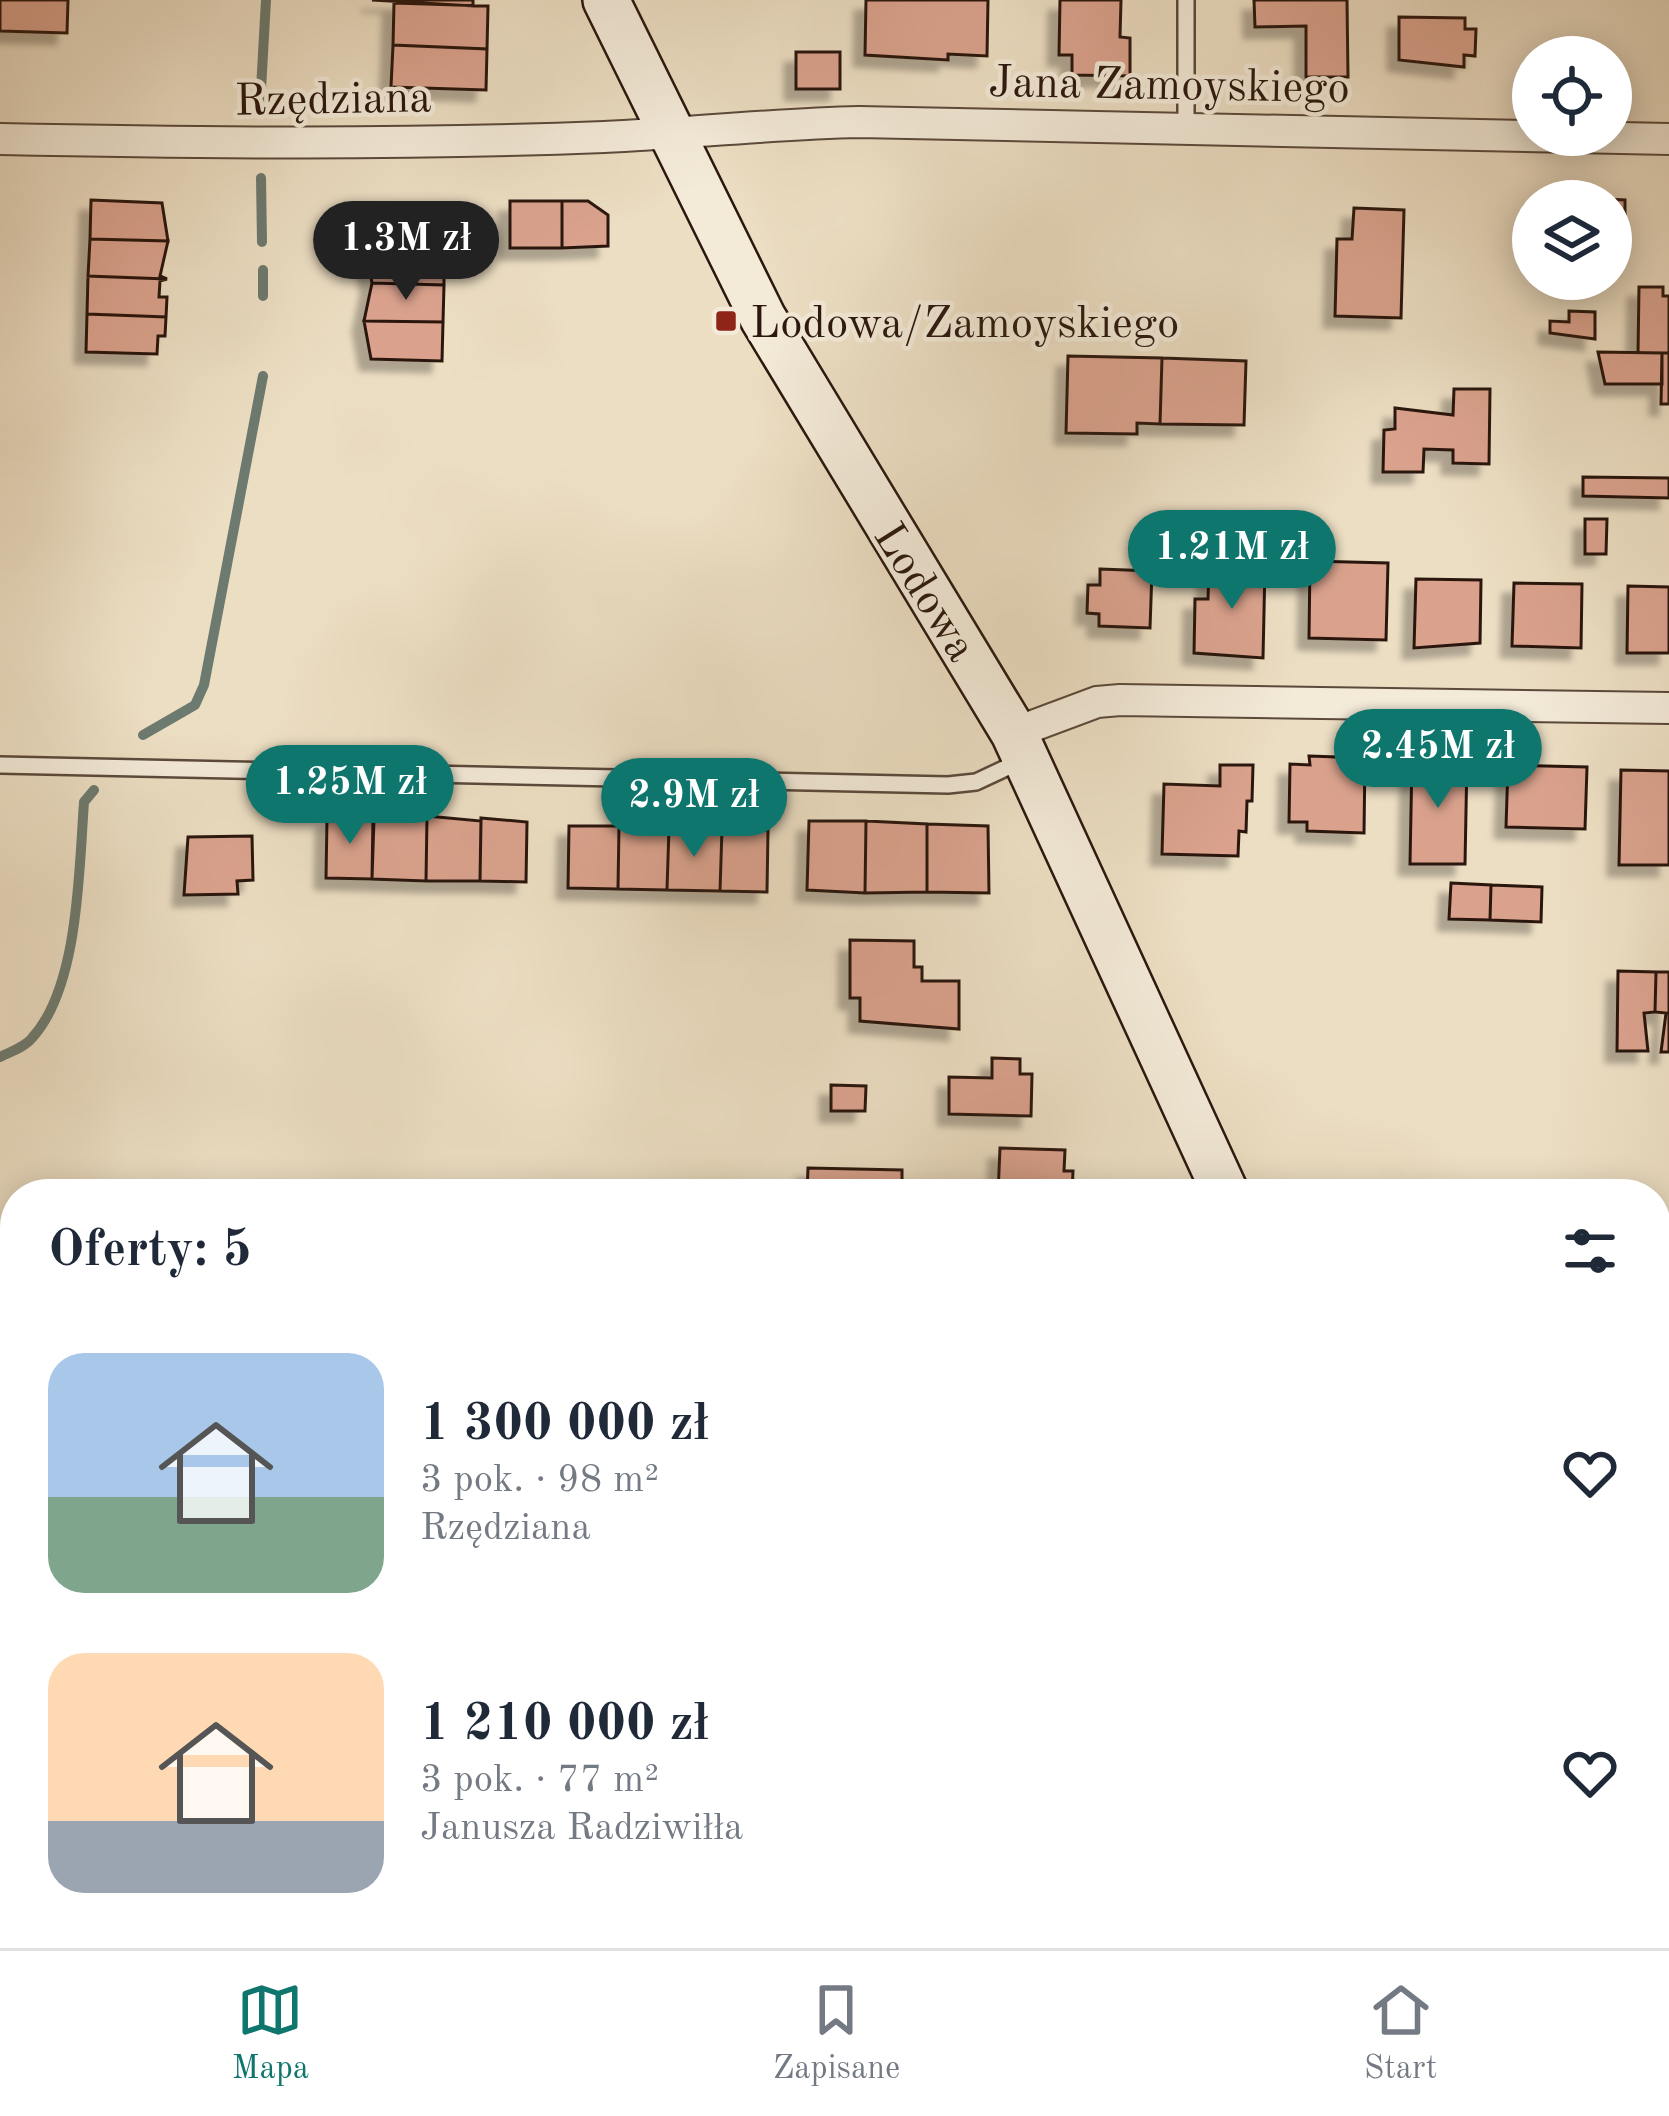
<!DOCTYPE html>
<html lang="pl">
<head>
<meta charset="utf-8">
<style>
  :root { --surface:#fff; --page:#f6f6f7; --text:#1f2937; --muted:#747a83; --line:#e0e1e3; --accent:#0f766e }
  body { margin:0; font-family:"Old Standard TT",serif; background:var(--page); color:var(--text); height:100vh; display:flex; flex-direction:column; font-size:45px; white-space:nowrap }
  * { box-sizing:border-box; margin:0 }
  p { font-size:39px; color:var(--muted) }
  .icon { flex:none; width:66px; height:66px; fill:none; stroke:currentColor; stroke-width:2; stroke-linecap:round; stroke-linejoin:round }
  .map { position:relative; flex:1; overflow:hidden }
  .panel { position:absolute; left:0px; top:1179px; width:1671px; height:771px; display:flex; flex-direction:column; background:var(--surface); border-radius:48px 48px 0 0; box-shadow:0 6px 30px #0003 }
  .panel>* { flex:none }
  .buttons { position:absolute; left:1512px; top:36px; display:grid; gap:24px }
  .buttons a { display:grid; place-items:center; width:120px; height:120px; border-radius:50%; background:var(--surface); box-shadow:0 6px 30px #0003; font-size:60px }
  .price { position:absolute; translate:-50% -102px; padding:0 27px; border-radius:42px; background:var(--accent); color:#fff; font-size:39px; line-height:78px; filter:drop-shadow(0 3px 6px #0008) }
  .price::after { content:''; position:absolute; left:50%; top:72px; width:36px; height:27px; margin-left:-18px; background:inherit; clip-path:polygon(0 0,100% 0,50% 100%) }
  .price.on { background:#222; color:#fff }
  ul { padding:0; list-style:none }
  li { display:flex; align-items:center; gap:36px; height:300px; padding:0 48px }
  li span { display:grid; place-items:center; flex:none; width:336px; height:240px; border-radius:36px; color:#555 }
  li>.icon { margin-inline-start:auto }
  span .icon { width:144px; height:144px; fill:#fffc; stroke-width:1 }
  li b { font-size:51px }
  h2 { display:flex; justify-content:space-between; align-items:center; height:144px; padding:0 48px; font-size:51px }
  .dock { display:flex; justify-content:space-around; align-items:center; height:168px; border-top:3px solid var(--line); background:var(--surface); font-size:33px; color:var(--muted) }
  .dock a { display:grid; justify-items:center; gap:6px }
  .dock .on { color:var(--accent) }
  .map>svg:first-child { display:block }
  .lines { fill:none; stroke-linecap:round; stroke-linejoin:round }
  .stream { stroke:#6d7a6f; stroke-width:10 }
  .building { fill:#daa28d; stroke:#2b170e; stroke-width:3; filter:url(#shadow) }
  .lane-casing { stroke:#5b493b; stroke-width:20 }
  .street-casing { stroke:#5b493b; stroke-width:34 }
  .secondary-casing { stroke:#2b170e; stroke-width:50 }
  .lane { stroke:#f3ead8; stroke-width:15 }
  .street { stroke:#f3ead8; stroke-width:30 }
  .secondary { stroke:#f3ead8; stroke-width:45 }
  .poi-dot { fill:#8f2418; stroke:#f3ead8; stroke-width:4.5 }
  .labels { text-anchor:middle; stroke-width:9; stroke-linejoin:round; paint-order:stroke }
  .street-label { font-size:45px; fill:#2b170e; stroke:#f3ead8 }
  .poi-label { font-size:45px; fill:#2b170e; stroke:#f3ead8; text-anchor:start }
</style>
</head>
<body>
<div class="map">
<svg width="1669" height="1948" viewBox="0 0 1669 1948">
  <defs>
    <filter id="shadow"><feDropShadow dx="-11" dy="11" stdDeviation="3" flood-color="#0004"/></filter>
  </defs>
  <rect width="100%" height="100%" fill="#ecdec3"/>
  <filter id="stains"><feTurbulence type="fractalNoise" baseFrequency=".00167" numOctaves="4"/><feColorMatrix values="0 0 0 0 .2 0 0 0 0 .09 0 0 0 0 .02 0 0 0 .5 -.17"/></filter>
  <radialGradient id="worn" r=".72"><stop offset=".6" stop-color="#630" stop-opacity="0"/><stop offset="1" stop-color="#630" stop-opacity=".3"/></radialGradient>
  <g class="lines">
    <!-- stream -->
    <path class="stream" d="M260,107L266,0
      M261,178L262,242
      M263,270V296
      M143,735L195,705L204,685L263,376
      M0,1057C10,1052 25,1047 32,1038C79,987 79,869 84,802L94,790"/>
  </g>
  <!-- building -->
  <path class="building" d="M0,0H68L67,33L0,31Z
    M372,0H473V6Z
    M866,0H988L987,56L948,54V60L865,55Z
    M1060,0H1121L1120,37L1130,38V76L1072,75V55H1059Z
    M1254,0H1347L1348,77H1306V26L1255,27Z
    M394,3L488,6L487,49L393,45Z
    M1399,17L1465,18V29H1476L1475,56L1464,55V67L1399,60Z
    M393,45L487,49L486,90L391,87Z
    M796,52H840V89H796Z
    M1601,194L1604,199L1625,200V243H1611V201H1557V195L1601,199Z
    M91,200L162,203L168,241L90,239Z
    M510,201H562V248H510Z
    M562,201H588L608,215V246L562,248Z
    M374,208L445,209L444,247L365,245Z
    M1354,208L1404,210L1401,318L1335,316L1337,239H1352Z
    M90,239L168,241L160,276L167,279L88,276Z
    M365,245L444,247V285L372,283Z
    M88,276L167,279L160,281L159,297H167L166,317L87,314Z
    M372,283L444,285L443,322L364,321Z
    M1639,287H1663V296H1669V353H1638Z
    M1569,311L1595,312V339L1550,333V321L1569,322Z
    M87,314L166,317L165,336H158L157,354L86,352Z
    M364,321L443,322L442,361L371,359Z
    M1598,352L1662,353V384H1605Z
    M1662,353H1669V404H1661Z
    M1068,356L1162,358L1160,424L1137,423V434L1066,433Z
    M1162,358L1246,361L1244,425L1160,424Z
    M1454,389H1490L1489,464L1453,463V450L1424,449L1423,472H1383L1384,430L1395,429V408L1453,415Z
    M1583,477L1669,478V498L1583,496Z
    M1585,519H1607L1606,554H1585Z
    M1310,561L1388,563L1386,640L1309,638Z
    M1209,564L1265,566L1263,658L1194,653L1195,599H1208Z
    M1100,569L1152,571L1150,628L1099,626V614L1087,613L1088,585H1100Z
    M1416,579L1481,580L1480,643L1414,648Z
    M1514,583L1582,584L1581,648L1512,646Z
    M1628,586L1669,587V653H1627Z
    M1309,756L1365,758L1364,833L1307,831V822H1289L1290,764L1310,765Z
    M1412,758L1467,759L1465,864H1410Z
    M1220,765H1253L1252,801H1247L1246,832L1239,831L1238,856L1162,854L1164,784L1220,786Z
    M1508,765L1587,767L1585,829L1506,827Z
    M1621,770L1669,771V865H1619Z
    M341,815L373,816L372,879L326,878L327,818Z
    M427,816L426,881L372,879L374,819Z
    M427,816L481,821L480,881H426Z
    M481,818L527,822L526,882L480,881Z
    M809,821H866L865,893L807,890Z
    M866,821L927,824V892L865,893Z
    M927,824L988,826L989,893L927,892Z
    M569,826H619L618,889L568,888Z
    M619,826L669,828L667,890L618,889Z
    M669,828L722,829L720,891L667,890Z
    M722,829L768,830L767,892L720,891Z
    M252,836L253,880L237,881L238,894L184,895L188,837Z
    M1451,883L1491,885L1490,920L1449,919Z
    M1491,885L1542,887L1541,922L1490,920Z
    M850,940L914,941V967H922V981H959V1029L860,1021V998H850Z
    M1618,971L1656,972L1655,1012L1644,1013L1648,1051H1617Z
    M1656,972H1669V1052H1661L1666,1013L1655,1012Z
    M992,1058L1020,1059V1074H1032L1031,1116L949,1114V1077L992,1078Z
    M831,1085L866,1086L865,1111H831Z
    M1000,1148L1065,1150L1064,1171H1073L1072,1194H998Z
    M808,1168L902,1170V1194H807Z
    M0,1414H15V1495H0Z
    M0,1569H15V1652H0Z
    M1666,1619L1669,1684H1656V1632H1666Z
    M0,1697H15V1770L0,1769Z
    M0,1804H15V1876H10L8,1844H0Z
    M1656,1830H1669V1905H1656Z"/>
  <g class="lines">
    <defs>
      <path id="lane" d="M1186,0V129
        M0,765L948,785L976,782L1023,760
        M0,1373H15"/>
      <path id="street" d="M0,139C202,143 402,145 604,137C689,133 774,124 859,122L1669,139
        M1014,733L1097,702L1120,700L1669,708
        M1656,1555H1669
        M0,1934H15
        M56,1935L670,1948"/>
      <path id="secondary" d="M606,0L763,318L1014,733L1226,1194
        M1564,1935L1570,1948"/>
    </defs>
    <!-- lane casing -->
    <use href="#lane" class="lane-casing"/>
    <!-- street casing -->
    <use href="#street" class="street-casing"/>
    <!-- secondary casing -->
    <use href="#secondary" class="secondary-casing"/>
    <!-- lane -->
    <use href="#lane" class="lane"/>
    <!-- street -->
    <use href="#street" class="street"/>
    <!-- secondary -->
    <use href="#secondary" class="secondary"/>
  </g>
  <!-- markers -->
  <rect class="poi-dot" x="714" y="309" width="24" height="24" rx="6"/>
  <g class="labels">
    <!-- street labels -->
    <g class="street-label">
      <text transform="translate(1169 83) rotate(1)" y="16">Jana Zamoyskiego</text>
      <text transform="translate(333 97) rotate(-1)" y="16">Rzędziana</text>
      <text transform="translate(927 591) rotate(58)" y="16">Lodowa</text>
    </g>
    <!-- poi labels -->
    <g class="poi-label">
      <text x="750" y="337">Lodowa/Zamoyskiego</text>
    </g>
  </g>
  <rect width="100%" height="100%" filter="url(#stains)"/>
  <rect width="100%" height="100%" fill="url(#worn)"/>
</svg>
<div class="buttons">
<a><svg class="icon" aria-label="locate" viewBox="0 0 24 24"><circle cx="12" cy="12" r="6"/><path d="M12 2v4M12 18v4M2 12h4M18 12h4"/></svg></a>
<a><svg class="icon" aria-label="layers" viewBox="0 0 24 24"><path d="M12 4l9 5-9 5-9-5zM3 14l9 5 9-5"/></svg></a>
</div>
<b class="price on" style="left:406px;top:303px">1.3M zł</b>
<b class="price" style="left:1232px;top:612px">1.21M zł</b>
<b class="price" style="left:1438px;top:811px">2.45M zł</b>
<b class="price" style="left:350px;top:847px">1.25M zł</b>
<b class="price" style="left:694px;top:860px">2.9M zł</b>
<section class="panel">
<h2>Oferty: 5<svg class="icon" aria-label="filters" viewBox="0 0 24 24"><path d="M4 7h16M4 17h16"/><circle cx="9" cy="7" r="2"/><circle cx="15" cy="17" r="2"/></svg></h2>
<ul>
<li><span style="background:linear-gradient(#a9c7e8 60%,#7fa58c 0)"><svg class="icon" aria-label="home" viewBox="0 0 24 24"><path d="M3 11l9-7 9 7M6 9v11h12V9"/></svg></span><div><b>1 300 000 zł</b><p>3 pok. · 98 m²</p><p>Rzędziana</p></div><svg class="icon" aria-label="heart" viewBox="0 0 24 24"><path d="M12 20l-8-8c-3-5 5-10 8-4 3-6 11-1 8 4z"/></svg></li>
<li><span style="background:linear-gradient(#ffd9b3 70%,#9aa5b1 0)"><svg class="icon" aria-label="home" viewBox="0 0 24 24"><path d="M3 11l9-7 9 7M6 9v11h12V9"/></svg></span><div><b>1 210 000 zł</b><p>3 pok. · 77 m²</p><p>Janusza Radziwiłła</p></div><svg class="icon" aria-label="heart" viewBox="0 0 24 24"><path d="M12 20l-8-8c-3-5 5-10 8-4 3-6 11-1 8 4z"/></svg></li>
</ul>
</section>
</div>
<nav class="dock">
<a class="on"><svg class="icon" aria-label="map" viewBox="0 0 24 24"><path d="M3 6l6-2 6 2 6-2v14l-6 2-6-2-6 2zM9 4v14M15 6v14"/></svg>Mapa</a>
<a><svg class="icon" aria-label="saved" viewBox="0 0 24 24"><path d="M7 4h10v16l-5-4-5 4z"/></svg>Zapisane</a>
<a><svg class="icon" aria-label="home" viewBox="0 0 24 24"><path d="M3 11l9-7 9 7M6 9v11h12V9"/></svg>Start</a>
</nav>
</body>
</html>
